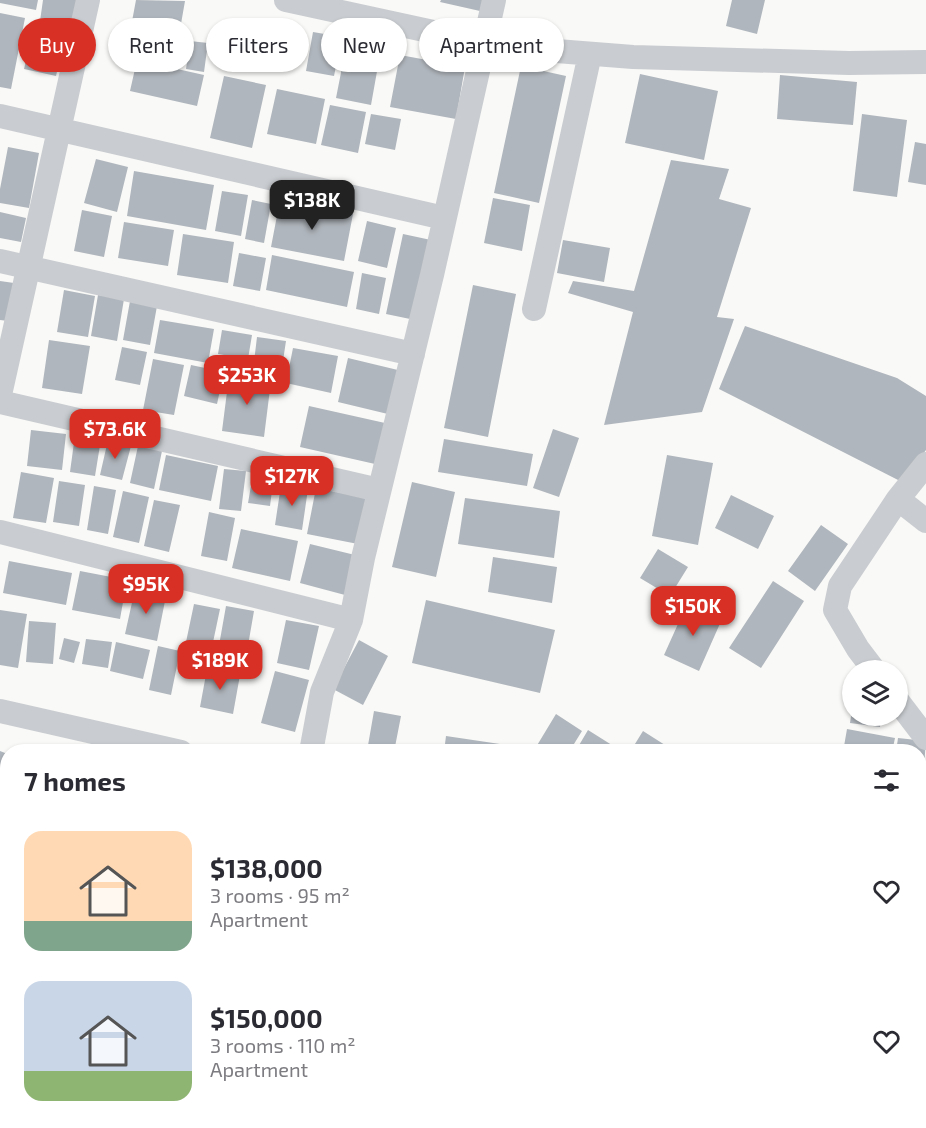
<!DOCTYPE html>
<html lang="en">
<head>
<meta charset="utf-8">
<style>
  :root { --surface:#fff; --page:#f2f2f3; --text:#2b2b33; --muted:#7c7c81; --accent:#d93025 }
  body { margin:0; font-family:"Exo 2",sans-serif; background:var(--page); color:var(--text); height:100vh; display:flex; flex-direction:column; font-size:22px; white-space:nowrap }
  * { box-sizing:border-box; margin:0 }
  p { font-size:20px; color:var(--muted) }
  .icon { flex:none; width:33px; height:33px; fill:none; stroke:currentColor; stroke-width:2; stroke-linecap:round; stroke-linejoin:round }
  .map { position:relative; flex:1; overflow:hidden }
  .drawer { position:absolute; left:0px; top:744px; width:927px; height:384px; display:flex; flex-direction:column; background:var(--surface); border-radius:24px 24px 0 0; box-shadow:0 2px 4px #0004 }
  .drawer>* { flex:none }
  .banner { position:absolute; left:18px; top:18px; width:600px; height:54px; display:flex; gap:12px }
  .tools { position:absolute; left:842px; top:660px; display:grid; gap:12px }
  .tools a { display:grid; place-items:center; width:66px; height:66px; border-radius:50%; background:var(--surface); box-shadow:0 2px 4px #0004; font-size:30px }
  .price { position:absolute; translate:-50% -51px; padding:0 14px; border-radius:12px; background:var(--accent); color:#fff; font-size:20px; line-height:39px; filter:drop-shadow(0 2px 3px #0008) }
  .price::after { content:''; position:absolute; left:50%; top:36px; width:18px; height:14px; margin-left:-9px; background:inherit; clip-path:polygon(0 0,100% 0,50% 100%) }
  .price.selected { background:#222; color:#fff }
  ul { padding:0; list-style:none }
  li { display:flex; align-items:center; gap:18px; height:150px; padding:0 24px }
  li span { display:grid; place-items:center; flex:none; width:168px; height:120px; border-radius:18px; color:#555 }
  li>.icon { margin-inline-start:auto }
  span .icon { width:72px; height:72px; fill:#fffc; stroke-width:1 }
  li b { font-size:26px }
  h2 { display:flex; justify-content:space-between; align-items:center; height:72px; padding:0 24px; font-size:26px }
  .tag { padding:0 21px; border-radius:27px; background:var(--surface); box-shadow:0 2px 4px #0004; font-size:21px; line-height:54px }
  .tag.selected { background:var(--accent); color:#fff }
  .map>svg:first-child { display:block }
  .building { fill:#b0b6bd }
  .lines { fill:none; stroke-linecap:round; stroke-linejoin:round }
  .street { stroke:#c9ccd0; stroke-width:24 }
</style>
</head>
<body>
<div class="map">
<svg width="926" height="1128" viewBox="0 0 926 1128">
  <rect width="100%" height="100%" fill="#f9f9f7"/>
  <!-- building -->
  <path class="building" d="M0,0H38L36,10L0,3Z
    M43,0H77L73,26L40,21Z
    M136,0L185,1L178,41L130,32Z
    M441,0H483L480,11L440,2Z
    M732,0H765L757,34L726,26Z
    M0,13L25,18L11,89L0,87Z
    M260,22L298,27L292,69L254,64Z
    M313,32L342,37L334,76L306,71Z
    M31,39L63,46L56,76L24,69Z
    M190,41L208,43L204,72L186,69Z
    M347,42L381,49L371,105L336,98Z
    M400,55L465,67L456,119L390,107Z
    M137,60L204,75L197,106L130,91Z
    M521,66L566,76L539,203L494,193Z
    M640,74L718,91L704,160L625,143Z
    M780,75L857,82L853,125L777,119Z
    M224,76L266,85L252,148L210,138Z
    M277,89L325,99L316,144L267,134Z
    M330,105L366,112L358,153L321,145Z
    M371,114L401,119L395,150L365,144Z
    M862,114L907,120L897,197L853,191Z
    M915,142L926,144V185L908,182Z
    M8,147L39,153L29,208L0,203V189Z
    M96,159L128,167L117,212L84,203Z
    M671,160L729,169L719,199L751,208L717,317L734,319L702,412L604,425L633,312L568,293L573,281L634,291Z
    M134,171L214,185L206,230L127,216Z
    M222,191L248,195L241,236L215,231Z
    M493,198L530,205L522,251L484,243Z
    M252,200L271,204L264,243L245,239Z
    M280,200L353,214L344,261L271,247Z
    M82,210L112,216L104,257L74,251Z
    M0,212L26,218L21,242L0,238Z
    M367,221L396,228L387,268L358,261Z
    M124,222L174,230L168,266L118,258Z
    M183,234L234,242L228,283L177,275Z
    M403,234L431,240L415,320L386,314Z
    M563,240L610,248L604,282L557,273Z
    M239,253L266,258L260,291L233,286Z
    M272,255L354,272L347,307L266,290Z
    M362,273L386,278L379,314L356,309Z
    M0,281L14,283L8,321L0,320Z
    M473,285L516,294L488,437L444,428Z
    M64,290L95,296L88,337L57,332Z
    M98,295L124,299L117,341L91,336Z
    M130,301L157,306L150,345L123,340Z
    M160,320L214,329L208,363L154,353Z
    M745,326L897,378L926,396V450L902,482L719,389Z
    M222,330L252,335L248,359L218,354Z
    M257,337L286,341L281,374L253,370Z
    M49,340L90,346L82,394L42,388Z
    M122,347L147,352L140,385L115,380Z
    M293,348L338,356L331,393L286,383Z
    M348,358L402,371L392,415L338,402Z
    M153,359L184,365L174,415L143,410Z
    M191,365L224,372L217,404L184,396Z
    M229,376L271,381L264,437L222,431Z
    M309,406L385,423L375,464L300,447Z
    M553,429L579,438L559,497L533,488Z
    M31,430L66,434L62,470L27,466Z
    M75,435L101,439L95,476L70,472Z
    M444,439L533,454L527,486L438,472Z
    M108,440L131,446L122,480L100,475Z
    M138,446L162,451L154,489L130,483Z
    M166,455L218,466L211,501L159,490Z
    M667,455L713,463L698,545L652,536Z
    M224,469L246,471L241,511L219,509Z
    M21,472L54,478L46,523L13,518Z
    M252,480L273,483L270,506L248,503Z
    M59,481L85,485L79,526L53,522Z
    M412,482L455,492L436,577L392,567Z
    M281,485L308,489L302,530L275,525Z
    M94,486L116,490L108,534L87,530Z
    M316,488L367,498L358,544L307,534Z
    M123,491L149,497L139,543L113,537Z
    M731,495L774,516L758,549L715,528Z
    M465,498L560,511L554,558L458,544Z
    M154,500L180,505L169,552L144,546Z
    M209,512L235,518L227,561L201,556Z
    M821,525L848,544L815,591L788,571Z
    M241,529L298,541L290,581L232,568Z
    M310,544L355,555L345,595L300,583Z
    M658,549L688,567L670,596L640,578Z
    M493,557L557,567L552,603L488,592Z
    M9,561L72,573L66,605L3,593Z
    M80,571L127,580L120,619L72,610Z
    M773,581L804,601L761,668L729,648Z
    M135,589L166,596L157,641L125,634Z
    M426,600L555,630L540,693L412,663Z
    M194,604L220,609L212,647L186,642Z
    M687,604L722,619L699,671L664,655Z
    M226,606L254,611L246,657L218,651Z
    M0,610L27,614L18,668L0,665Z
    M286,620L319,626L309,670L277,663Z
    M29,621L56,623L53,664L26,662Z
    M64,638L80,642L74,663L59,659Z
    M86,639L112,642L108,668L82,664Z
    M359,640L388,656L363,705L333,689Z
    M116,642L150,650L143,679L110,671Z
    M158,646L180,651L171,695L149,690Z
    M207,669L240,675L233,714L200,707Z
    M275,671L309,680L295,732L261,723Z
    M374,711L401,716L394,752L367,751Z
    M556,714L582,731L569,752H533Z
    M851,716H881L880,727L850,723Z
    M847,729L895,738L892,752H843Z
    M588,730L615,747L613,752H575Z
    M643,731L676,752H630Z
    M446,736L521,747V752H444Z
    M898,738L926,741L923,778H920V752H896Z
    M0,751L5,753L1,771H0Z
    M0,794L8,795V827L0,826Z
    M920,794L926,795L921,834H920Z
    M920,953L926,955V978L920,977Z
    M6,981H8V997L3,996Z
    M920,984L926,985V1030L920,1028Z
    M6,1007H8V1051L0,1050V1039Z
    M925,1047L926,1048V1099L920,1097V1070Z
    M0,1111L7,1112L4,1128H0Z
    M327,1120H369L368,1128L327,1122Z
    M373,1120H401L399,1128H372Z
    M416,1120H441L454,1123L453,1128H414Z
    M461,1120H493L491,1128H460Z
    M500,1120L534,1125L533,1128H499Z
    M586,1120H625V1127L586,1123Z
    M768,1120H815L814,1128H766Z
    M31,1121L79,1125V1128H30Z"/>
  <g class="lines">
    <!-- street -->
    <path class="street" d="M286,0L484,43L531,49L633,57L849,63L926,62
      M0,116L444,218
      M0,261L413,354
      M534,309L590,54
      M0,395L88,0
      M0,402L379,490
      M898,499L926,521
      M0,532L351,620
      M874,670L858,649L835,610L840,586L898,499L926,464
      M897,700L926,738
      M0,711L181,752
      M311,752L322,692L351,620L363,558L432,275L494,0
      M920,870L926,872
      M0,910L8,912
      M0,1082L8,1083
      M166,1120L198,1128
      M913,1120L926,1124
      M252,1128L254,1120
      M731,1128L733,1120"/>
  </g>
</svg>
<div class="tools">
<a><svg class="icon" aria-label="layers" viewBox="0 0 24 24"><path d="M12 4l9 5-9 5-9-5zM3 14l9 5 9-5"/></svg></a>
</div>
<b class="price selected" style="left:312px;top:231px">$138K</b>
<b class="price" style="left:247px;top:406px">$253K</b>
<b class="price" style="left:115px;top:460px">$73.6K</b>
<b class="price" style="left:292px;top:507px">$127K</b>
<b class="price" style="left:146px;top:615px">$95K</b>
<b class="price" style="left:693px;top:637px">$150K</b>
<b class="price" style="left:220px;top:691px">$189K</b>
<div class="banner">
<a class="tag selected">Buy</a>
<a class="tag">Rent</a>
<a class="tag">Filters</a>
<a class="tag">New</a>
<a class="tag">Apartment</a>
</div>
<section class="drawer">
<h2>7 homes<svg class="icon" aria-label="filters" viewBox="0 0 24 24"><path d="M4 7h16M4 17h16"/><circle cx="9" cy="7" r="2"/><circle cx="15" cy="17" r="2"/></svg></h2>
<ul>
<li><span style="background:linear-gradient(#ffd9b3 75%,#7fa58c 0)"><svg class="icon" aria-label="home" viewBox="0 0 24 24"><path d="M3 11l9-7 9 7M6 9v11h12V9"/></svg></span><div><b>$138,000</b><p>3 rooms · 95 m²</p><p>Apartment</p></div><svg class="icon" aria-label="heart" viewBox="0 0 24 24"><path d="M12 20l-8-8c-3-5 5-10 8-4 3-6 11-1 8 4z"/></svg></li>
<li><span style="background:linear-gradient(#c9d6e8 75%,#8fb573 0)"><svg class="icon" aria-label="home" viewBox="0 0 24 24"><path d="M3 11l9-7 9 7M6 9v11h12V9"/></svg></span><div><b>$150,000</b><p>3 rooms · 110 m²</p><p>Apartment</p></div><svg class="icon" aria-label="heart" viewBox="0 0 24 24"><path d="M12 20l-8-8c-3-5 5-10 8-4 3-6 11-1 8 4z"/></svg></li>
</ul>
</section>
</div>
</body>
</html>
